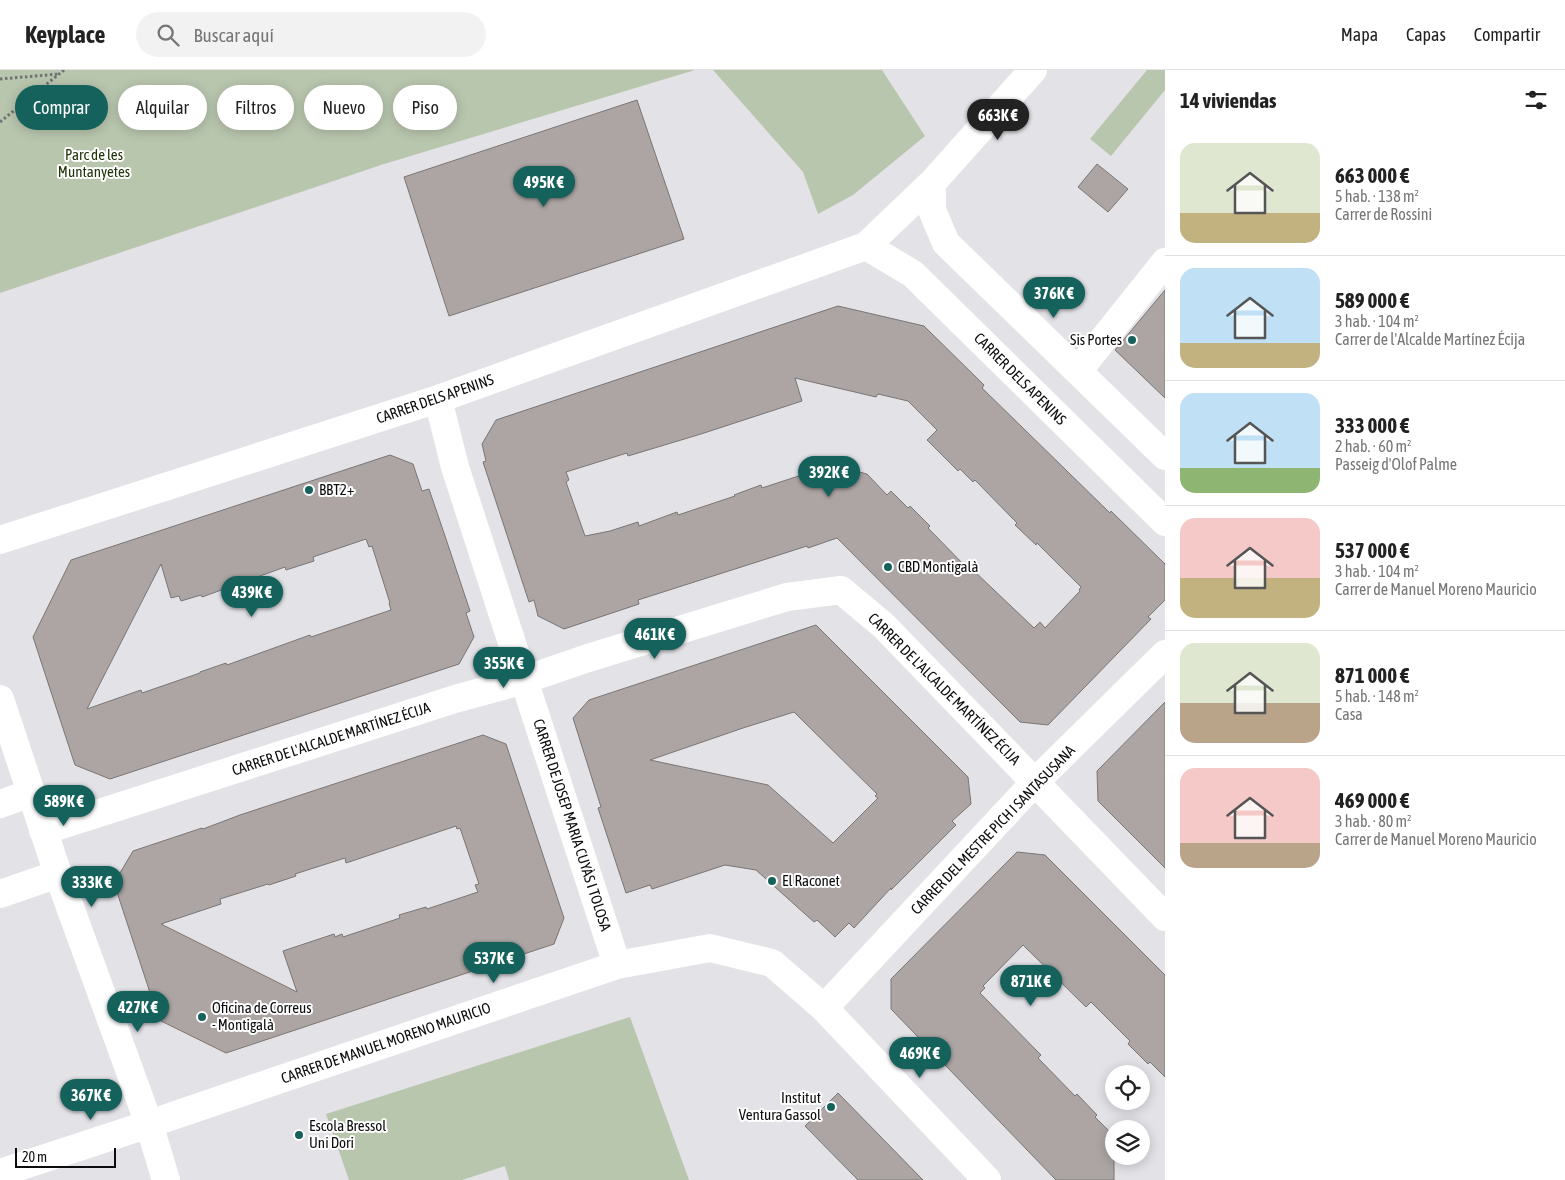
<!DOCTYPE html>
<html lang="es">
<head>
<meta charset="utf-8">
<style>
  :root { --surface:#fff; --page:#f2f2f2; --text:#222; --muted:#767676; --line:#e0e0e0; --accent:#15625c }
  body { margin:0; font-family:"Asap Condensed",sans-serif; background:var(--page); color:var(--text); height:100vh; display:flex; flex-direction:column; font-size:19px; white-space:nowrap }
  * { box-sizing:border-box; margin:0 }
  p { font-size:16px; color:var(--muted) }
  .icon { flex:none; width:28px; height:28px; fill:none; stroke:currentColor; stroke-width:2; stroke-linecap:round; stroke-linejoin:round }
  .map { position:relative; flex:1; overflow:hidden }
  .side { display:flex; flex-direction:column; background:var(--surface); width:400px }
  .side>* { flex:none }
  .hud { position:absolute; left:15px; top:15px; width:475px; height:45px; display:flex; gap:10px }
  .controls { position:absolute; left:1105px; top:995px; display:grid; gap:10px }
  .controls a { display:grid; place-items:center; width:45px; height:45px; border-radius:50%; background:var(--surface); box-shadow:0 2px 12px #0003; font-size:25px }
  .scale { position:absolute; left:15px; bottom:12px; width:101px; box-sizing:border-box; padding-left:5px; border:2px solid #0c0b0d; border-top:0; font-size:14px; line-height:18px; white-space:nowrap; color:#0c0b0d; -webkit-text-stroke:4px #fff; paint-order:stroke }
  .price { position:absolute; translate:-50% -42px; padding:0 11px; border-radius:18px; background:var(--accent); color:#fff; font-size:16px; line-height:32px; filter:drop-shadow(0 1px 2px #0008) }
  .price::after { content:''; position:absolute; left:50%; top:30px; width:15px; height:11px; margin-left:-8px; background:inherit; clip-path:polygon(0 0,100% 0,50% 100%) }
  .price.active { background:#222; color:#fff }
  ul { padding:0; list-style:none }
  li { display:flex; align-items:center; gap:15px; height:125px; padding:0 15px }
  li+li { border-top:1px solid var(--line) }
  li span { display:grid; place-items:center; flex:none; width:140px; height:100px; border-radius:15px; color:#555 }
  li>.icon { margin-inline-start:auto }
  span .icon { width:60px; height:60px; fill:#fffc; stroke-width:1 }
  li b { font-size:21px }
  h2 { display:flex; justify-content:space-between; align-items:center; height:60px; padding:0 15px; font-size:21px }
  .tag { padding:0 18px; border-radius:22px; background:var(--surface); box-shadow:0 2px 12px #0003; font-size:18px; line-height:45px }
  .tag.active { background:var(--accent); color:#fff }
  header { display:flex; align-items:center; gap:30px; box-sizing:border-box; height:70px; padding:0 25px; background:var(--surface); border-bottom:1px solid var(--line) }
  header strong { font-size:24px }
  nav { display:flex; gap:28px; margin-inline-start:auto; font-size:18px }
  .search { width:350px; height:45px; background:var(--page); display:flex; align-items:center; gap:12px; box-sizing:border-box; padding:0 18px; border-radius:28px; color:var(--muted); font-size:19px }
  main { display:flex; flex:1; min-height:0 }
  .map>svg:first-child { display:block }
  .green { fill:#b9c6ae }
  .building { fill:#aca5a4; stroke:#7b7574; fill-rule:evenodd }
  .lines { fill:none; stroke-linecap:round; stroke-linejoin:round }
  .path { stroke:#727175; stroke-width:3; stroke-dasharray:2.5 2.5; stroke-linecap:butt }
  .minor { stroke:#fff; stroke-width:28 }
  .poi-dot { fill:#15625c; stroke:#fff; stroke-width:2 }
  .labels { text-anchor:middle; stroke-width:4; stroke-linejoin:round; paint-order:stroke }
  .park-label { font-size:15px; fill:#203408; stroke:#fff }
  .poi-label { font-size:15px; fill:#0c0b0d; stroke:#fff; text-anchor:start }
  .street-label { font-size:15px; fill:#0c0b0d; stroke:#fff }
</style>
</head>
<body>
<header>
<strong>Keyplace</strong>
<div class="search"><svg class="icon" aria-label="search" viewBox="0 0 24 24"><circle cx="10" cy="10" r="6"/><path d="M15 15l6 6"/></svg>Buscar aquí</div>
<nav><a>Mapa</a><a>Capas</a><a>Compartir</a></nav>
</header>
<main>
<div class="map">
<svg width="1165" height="1110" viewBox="0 0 1165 1110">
  <rect width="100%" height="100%" fill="#e2e2e7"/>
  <!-- green -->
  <path class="green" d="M0,0H695L384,94L0,223Z
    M713,0H882L925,66L853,125L818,144L803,102Z
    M1147,0H1165V20L1111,86L1090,69Z
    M630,947L689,1110H509L505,1096L462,1110H349L326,1044Z"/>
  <!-- building -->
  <path class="building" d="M637,30L684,169L449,246L404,107Z
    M1097,94L1128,119L1108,142L1078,117Z
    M1165,220V328L1115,280Z
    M838,236L924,256L984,315L982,318L1110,443L1111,441L1165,494V530L1148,547L1151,549L1048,655L1020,652L837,468L808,478L807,476L638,530L639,534L564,559L538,546L534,530L529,532L483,392L486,391L482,374L496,350ZM795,308L876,327L878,324L908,331L937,360L927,370L958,401L960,399L973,412L975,410L1017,453L1015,455L1036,475L1037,473L1081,517L1079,520L1080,521L1045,558L1040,552L1034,558L972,499L970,501L928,458L930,456L910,436L908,438L891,421L887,425L867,404L832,395L762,418L761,415L734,425L735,426L678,445L677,442L639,456L638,452L610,461L585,466L566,412L569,410L566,402L627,383L628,386L701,364L802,331Z
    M390,385L413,394L422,421L429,419L445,466L470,541L466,543L474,567L459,594L110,709L75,695L33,567L71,490ZM366,469L369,477L372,476L390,533H389L391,540L311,567L310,565L227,595L226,593L200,602V603L142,623L141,620L87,639L161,494L171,528L179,526L181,531L201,525L202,527L285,497L286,500L314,491L313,487Z
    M816,555L968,707L971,734L952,751L956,755L891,820V818L854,858L849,853L835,867L817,850L814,852L756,800L725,795L652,819L650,815L626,823L598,738L601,737L573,648L589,630ZM794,642L877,724L875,726L878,728L833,773L768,715L650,690L743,658Z
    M1165,632V798L1098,731L1097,701Z
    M483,665L506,674L564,848L554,874L226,983L159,950L114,813L133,781L202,758L203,759L240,745ZM456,756L457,759L460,758L479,814L475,815L478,822L427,839L426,837L399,845L400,848L343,867L342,864L335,867L334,864L283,881L297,922L161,854L221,834L220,829L268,814L269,815L296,806L295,804L345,788L346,793Z
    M1017,782L1045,785L1165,905V1007L1150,992L1148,994L1128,974L1130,971L1091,932L1086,937L1023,875L983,916L985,918L980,923L1041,985L1038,988L1075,1026L1077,1024L1097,1045L1095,1047L1114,1066V1110H1056L891,939V909Z
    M838,1023L923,1110H858L805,1056Z"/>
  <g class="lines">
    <!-- path -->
    <path class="path" d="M0,9L59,4
      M0,52L64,0"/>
    <!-- minor -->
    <path class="minor" d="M932,113V140L946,173L1165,386
      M866,176L913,204L1165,452
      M1078,301L1165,192
      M438,329L455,397L524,610L617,895
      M0,470L438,329L866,176L932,113L1033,0
      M0,629L58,804L149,1054L166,1110
      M0,734L31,723
      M43,761L455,629L524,610L588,588L787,527L841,520L884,556L1165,847
      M0,824L58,804
      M824,938L1035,712L1165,584
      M0,1103L149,1054L617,895L710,878L772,893L824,938L987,1110"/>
  </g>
  <!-- markers -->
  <g class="poi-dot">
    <circle cx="1132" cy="270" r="5"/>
    <circle cx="309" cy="420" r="5"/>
    <circle cx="888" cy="497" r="5"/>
    <circle cx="772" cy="811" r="5"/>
    <circle cx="202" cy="947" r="5"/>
    <circle cx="831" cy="1037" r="5"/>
    <circle cx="299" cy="1065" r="5"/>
  </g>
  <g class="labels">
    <!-- park labels -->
    <g class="park-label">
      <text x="94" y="90">Parc de les<tspan x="94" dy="17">Muntanyetes</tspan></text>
    </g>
    <!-- poi labels -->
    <g class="poi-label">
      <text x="1122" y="275" text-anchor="end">Sis Portes</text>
      <text x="319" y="425">BBT2+</text>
      <text x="898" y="502">CBD Montigalà</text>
      <text x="782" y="816">El Raconet</text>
      <text x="212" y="943">Oficina de Correus<tspan x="212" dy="17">- Montigalà</tspan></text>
      <text x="821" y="1033" text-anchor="end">Institut<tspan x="821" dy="17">Ventura Gassol</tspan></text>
      <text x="309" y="1061">Escola Bressol<tspan x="309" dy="17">Uni Dori</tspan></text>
    </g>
    <!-- street labels -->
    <g class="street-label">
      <text transform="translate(1020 309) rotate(45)" y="5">CARRER DELS APENINS</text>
      <text transform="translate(435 329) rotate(-19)" y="5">CARRER DELS APENINS</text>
      <text transform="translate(944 619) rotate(45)" y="5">CARRER DE L'ALCALDE MARTÍNEZ ÉCIJA</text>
      <text transform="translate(331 669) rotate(-18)" y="5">CARRER DE L'ALCALDE MARTÍNEZ ÉCIJA</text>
      <text transform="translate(572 755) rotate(72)" y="5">CARRER DE JOSEP MARIA CUYÀS I TOLOSA</text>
      <text transform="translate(993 760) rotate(-46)" y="5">CARRER DEL MESTRE PICH I SANTASUSANA</text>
      <text transform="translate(386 973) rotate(-19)" y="5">CARRER DE MANUEL MORENO MAURICIO</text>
    </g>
  </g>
</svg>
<div class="controls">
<a><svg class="icon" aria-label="locate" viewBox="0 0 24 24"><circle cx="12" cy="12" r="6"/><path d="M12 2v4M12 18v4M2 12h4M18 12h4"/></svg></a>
<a><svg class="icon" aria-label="layers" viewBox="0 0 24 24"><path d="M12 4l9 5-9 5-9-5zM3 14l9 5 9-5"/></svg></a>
</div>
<div class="scale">20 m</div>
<b class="price active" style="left:998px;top:71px">663K €</b>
<b class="price" style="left:544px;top:138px">495K €</b>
<b class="price" style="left:1054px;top:249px">376K €</b>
<b class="price" style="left:829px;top:428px">392K €</b>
<b class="price" style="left:252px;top:548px">439K €</b>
<b class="price" style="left:655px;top:590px">461K €</b>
<b class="price" style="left:504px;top:619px">355K €</b>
<b class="price" style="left:64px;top:757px">589K €</b>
<b class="price" style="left:92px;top:838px">333K €</b>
<b class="price" style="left:494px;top:914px">537K €</b>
<b class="price" style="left:1031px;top:937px">871K €</b>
<b class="price" style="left:138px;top:963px">427K €</b>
<b class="price" style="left:920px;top:1009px">469K €</b>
<b class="price" style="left:91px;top:1051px">367K €</b>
<div class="hud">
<a class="tag active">Comprar</a>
<a class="tag">Alquilar</a>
<a class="tag">Filtros</a>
<a class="tag">Nuevo</a>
<a class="tag">Piso</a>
</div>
</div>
<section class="side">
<h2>14 viviendas<svg class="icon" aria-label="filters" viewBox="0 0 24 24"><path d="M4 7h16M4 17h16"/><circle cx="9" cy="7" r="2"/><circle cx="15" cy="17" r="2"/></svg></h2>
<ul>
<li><span style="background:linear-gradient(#dfe7d0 70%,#c2b280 0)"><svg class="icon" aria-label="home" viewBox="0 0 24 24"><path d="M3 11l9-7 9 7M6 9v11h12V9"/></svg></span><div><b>663 000 €</b><p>5 hab. · 138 m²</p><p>Carrer de Rossini</p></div></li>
<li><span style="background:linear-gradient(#bfe0f5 75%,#c2b280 0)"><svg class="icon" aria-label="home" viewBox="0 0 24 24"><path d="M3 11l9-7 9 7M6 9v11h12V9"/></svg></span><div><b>589 000 €</b><p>3 hab. · 104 m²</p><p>Carrer de l'Alcalde Martínez Écija</p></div></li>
<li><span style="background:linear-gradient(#bfe0f5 75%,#8fb573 0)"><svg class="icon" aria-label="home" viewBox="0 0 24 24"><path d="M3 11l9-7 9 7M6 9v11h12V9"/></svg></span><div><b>333 000 €</b><p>2 hab. · 60 m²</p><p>Passeig d'Olof Palme</p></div></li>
<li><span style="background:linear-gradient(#f6c9c9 60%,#c2b280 0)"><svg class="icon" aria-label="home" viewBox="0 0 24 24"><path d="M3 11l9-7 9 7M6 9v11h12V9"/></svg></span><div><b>537 000 €</b><p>3 hab. · 104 m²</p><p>Carrer de Manuel Moreno Mauricio</p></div></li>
<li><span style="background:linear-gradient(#dfe7d0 60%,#b9a48a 0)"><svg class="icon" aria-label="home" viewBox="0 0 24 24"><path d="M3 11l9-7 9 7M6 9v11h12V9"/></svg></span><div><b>871 000 €</b><p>5 hab. · 148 m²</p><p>Casa</p></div></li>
<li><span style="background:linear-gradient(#f6c9c9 75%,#b9a48a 0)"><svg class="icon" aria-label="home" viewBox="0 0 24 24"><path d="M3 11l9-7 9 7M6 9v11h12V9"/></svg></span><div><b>469 000 €</b><p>3 hab. · 80 m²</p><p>Carrer de Manuel Moreno Mauricio</p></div></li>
</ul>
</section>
</main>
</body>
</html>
